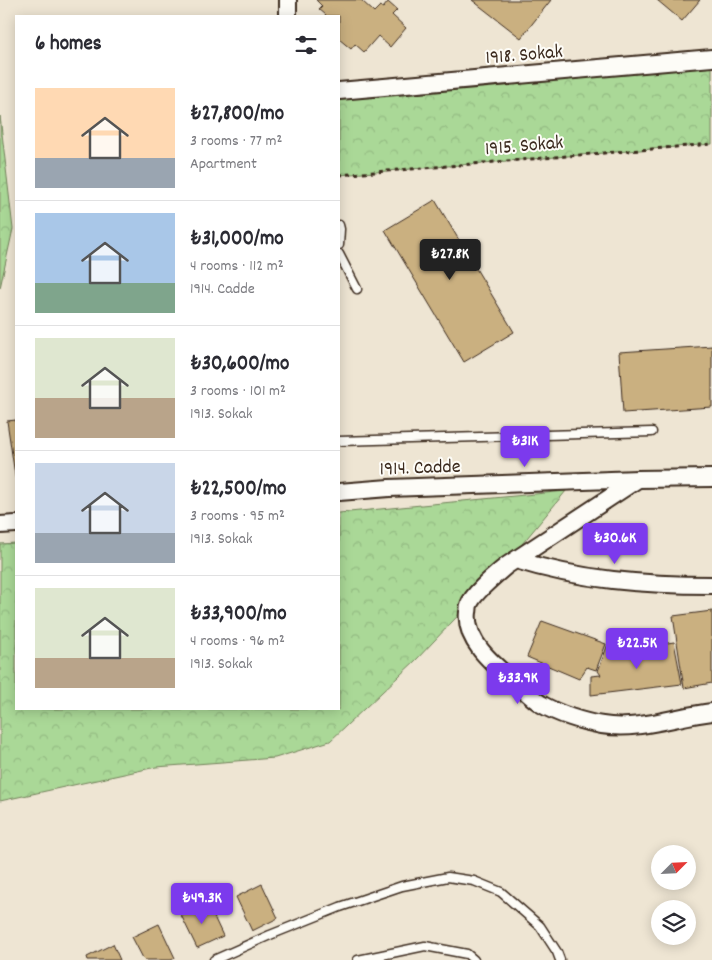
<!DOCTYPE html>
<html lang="en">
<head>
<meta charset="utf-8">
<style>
  :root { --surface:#fff; --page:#f7f7f7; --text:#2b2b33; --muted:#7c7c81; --line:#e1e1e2; --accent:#7c3aed }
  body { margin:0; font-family:Dekko,sans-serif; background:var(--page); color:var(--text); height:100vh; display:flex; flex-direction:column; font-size:19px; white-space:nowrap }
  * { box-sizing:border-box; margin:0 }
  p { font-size:16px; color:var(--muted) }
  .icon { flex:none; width:28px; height:28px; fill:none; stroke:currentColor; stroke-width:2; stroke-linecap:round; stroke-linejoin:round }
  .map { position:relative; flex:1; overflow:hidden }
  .side { position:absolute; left:15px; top:15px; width:325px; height:695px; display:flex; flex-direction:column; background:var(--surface); border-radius:0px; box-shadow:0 2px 12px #0003 }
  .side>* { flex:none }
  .needle { width:32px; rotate:66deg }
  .buttons { position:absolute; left:651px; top:845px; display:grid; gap:10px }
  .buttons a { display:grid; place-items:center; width:45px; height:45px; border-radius:50%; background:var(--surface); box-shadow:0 2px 12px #0003; font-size:25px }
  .price { position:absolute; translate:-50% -42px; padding:0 11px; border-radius:5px; background:var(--accent); color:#fff; font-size:16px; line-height:32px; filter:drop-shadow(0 1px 2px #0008) }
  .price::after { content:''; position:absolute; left:50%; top:30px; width:15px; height:11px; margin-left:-8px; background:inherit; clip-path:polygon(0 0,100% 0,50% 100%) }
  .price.on { background:#222; color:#fff }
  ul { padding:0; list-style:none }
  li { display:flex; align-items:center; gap:15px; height:125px; padding:0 20px }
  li+li { border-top:1px solid var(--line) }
  li span { display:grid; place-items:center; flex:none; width:140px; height:100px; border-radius:0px; color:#555 }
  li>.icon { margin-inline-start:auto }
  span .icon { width:60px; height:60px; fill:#fffc; stroke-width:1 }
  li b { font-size:21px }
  h2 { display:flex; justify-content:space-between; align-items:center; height:60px; padding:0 20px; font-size:21px }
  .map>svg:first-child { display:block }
  .park { fill:url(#park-crowns); stroke:#72815a }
  .building { fill:#cab080; stroke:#3b2a1e }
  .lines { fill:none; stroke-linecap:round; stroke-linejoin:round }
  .lane-casing { stroke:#3b2a1e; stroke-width:11 }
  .street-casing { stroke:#3b2a1e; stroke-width:20 }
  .path { stroke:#3b2a1e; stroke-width:3; stroke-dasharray:4 4; stroke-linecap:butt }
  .lane { stroke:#fdfcf7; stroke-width:8 }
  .street { stroke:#fdfcf7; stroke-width:16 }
  .labels { text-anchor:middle; stroke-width:4; stroke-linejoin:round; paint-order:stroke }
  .street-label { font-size:20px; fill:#3b2a1e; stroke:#fdfcf7 }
</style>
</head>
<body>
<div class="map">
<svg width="712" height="960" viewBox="0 0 712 960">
  <defs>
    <pattern id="park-crowns" width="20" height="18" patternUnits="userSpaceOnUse" patternTransform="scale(1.25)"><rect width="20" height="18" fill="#aad897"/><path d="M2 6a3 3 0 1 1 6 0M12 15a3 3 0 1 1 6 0" fill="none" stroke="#93ba82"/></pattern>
  </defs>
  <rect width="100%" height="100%" fill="#eee5d3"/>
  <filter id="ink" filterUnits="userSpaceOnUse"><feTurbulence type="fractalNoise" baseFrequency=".02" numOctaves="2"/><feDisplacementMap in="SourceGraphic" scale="10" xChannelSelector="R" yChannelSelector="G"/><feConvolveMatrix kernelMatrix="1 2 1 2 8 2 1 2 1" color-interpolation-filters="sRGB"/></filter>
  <g filter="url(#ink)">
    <!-- park -->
    <path class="park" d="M712,58V144L339,175V91Z
      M0,116L13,229L0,288Z
      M566,491L498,573L469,604L416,660L330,741L275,758L156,767L0,801V544L16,543V709H339V513Z"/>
    <!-- building -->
    <path class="building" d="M316,0H361L374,12L380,6L383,8L388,2L397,10L392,15L406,28L390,47L378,36L364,52L355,44L351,49L339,39V16H325L326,15L319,9L322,6Z
      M472,0H551L521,38Z
      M657,0H700L682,21Z
      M435,200L514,332L464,362L385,230Z
      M712,346V407L623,413L619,352Z
      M16,420V482L7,421Z
      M712,611V683L684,688L673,616Z
      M542,621L606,644L596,670L587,667L579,679L527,657Z
      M674,642L682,684L591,695V676L601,675L598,671L608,644L617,651L634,648L644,654H653L655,645Z
      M262,884L278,918L252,931L236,897Z
      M207,902L223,936L197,948L181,915Z
      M159,924L175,958L171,960H144L132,937Z
      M113,944L120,960H88L87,957Z"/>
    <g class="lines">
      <defs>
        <path id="lane" d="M339,225L340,229L339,245
          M339,254L357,289
          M339,441L652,432
          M214,960L270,935L340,907L402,886L448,877L474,881L501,892L540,926L557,952L560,960
          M358,960L425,946L467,954L474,960"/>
        <path id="street" d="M288,0V16
          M339,91L712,58
          M638,479L506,566C497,574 473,593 469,605C468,607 469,610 468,612C464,643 497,667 518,685C525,691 533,699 541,704C558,714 583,722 602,725C639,731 676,716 712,712
          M339,492L389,488L638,479L712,478
          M0,525L16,524
          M516,560C580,580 645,585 712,585"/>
      </defs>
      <!-- lane casing -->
      <use href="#lane" class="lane-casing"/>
      <!-- street casing -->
      <use href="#street" class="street-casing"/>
      <!-- path -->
      <path class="path" d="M339,175L712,144"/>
      <!-- lane -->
      <use href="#lane" class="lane"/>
      <!-- street -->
      <use href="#street" class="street"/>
    </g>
  </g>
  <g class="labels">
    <!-- street labels -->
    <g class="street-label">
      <text transform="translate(524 53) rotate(-5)" y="7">1918. Sokak</text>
      <text transform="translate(524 144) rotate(-5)" y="7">1915. Sokak</text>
      <text transform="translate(420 466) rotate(-2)" y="7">1914. Cadde</text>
    </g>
  </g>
</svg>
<div class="buttons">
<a><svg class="needle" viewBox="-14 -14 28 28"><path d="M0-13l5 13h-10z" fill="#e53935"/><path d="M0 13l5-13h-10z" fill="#7c7c81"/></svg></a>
<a><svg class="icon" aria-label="layers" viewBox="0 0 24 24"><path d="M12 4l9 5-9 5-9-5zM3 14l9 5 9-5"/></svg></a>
</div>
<b class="price on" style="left:450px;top:281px">₺27.8K</b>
<b class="price" style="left:525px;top:468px">₺31K</b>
<b class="price" style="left:615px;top:565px">₺30.6K</b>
<b class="price" style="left:637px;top:670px">₺22.5K</b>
<b class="price" style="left:518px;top:705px">₺33.9K</b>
<b class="price" style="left:202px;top:925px">₺49.3K</b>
<section class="side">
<h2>6 homes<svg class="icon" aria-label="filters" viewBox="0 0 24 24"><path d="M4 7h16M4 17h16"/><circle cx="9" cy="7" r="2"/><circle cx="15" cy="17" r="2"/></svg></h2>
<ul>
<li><span style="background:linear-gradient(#ffd9b3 70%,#9aa5b1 0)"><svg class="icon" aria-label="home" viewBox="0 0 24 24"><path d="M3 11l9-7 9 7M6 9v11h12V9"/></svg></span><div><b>₺27,800/mo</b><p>3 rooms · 77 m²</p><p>Apartment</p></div></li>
<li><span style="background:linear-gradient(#a9c7e8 70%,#7fa58c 0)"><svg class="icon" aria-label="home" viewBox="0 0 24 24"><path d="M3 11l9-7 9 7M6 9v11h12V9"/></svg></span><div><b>₺31,000/mo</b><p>4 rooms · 112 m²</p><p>1914. Cadde</p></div></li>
<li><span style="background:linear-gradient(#dfe7d0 60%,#b9a48a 0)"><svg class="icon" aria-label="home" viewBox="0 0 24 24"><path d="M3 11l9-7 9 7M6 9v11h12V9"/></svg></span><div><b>₺30,600/mo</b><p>3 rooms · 101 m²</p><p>1913. Sokak</p></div></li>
<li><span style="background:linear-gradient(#c9d6e8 70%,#9aa5b1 0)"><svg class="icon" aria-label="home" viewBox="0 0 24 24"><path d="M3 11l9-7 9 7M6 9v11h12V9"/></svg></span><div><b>₺22,500/mo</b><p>3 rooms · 95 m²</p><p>1913. Sokak</p></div></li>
<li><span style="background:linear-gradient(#dfe7d0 70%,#b9a48a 0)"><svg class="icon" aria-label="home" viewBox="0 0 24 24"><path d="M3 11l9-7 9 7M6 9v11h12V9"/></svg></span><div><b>₺33,900/mo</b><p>4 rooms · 96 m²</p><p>1913. Sokak</p></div></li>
</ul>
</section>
</div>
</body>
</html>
